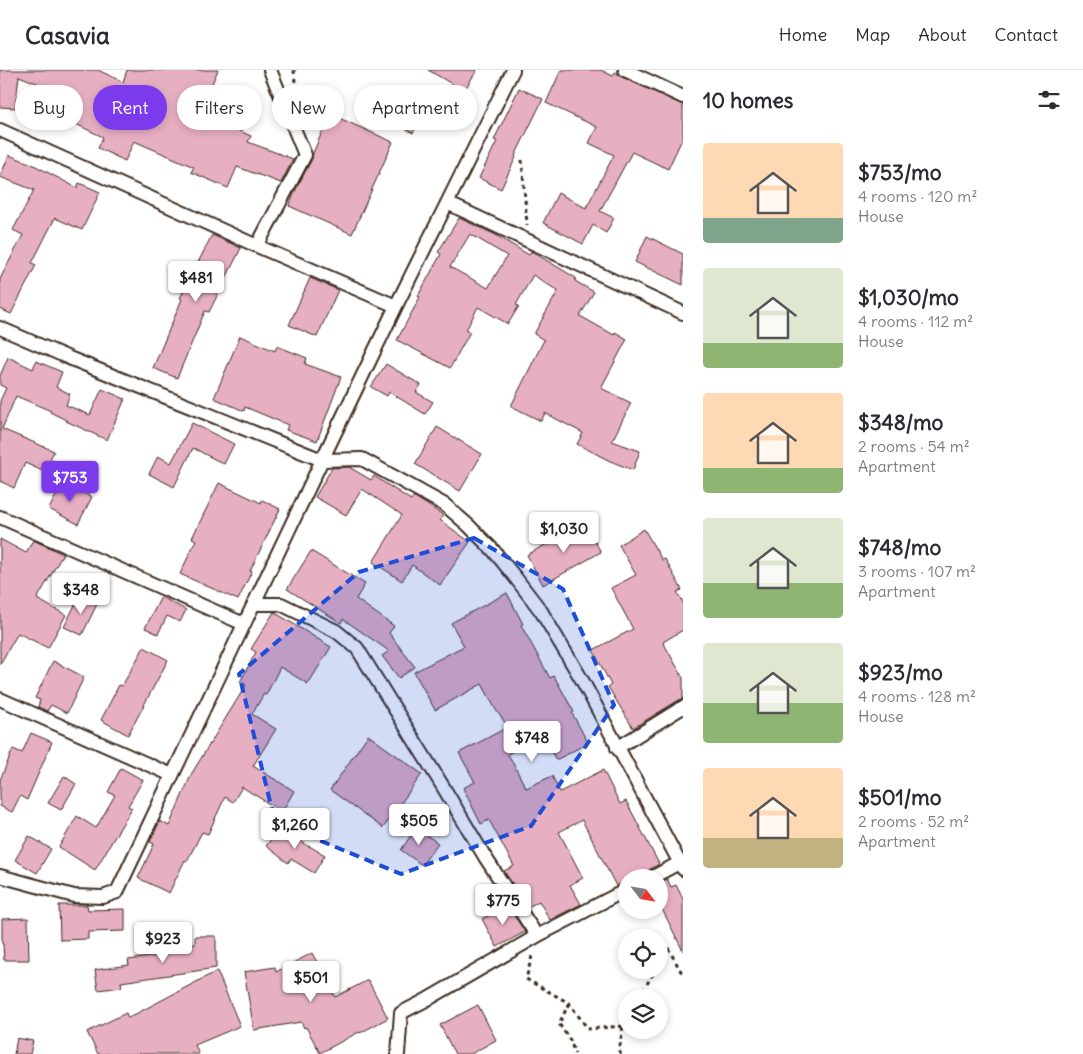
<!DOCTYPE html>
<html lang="en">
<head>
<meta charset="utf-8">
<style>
  :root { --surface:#fff; --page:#f2f2f3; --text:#2b2b33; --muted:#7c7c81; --line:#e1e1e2; --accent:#7c3aed }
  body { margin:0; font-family:Delius,sans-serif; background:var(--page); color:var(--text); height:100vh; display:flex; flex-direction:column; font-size:19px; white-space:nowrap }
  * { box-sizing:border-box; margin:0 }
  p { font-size:16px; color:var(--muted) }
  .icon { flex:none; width:28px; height:28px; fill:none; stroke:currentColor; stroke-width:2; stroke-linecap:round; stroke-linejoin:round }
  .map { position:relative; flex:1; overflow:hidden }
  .sheet { display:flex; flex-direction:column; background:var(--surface); width:400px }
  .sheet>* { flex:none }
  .top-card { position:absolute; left:15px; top:15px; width:475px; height:45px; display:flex; gap:10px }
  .needle { width:32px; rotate:121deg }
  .controls { position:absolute; left:618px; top:799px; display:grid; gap:10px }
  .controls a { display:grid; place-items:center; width:50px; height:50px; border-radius:50%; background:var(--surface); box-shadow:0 2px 8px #0003; font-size:25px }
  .price { position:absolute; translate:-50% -42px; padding:0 11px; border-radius:5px; background:#fff; color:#222; font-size:16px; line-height:32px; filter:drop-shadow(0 1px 2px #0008) }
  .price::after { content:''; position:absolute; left:50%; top:30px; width:15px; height:11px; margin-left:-8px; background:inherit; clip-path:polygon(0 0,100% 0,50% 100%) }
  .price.current { background:var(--accent); color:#fff }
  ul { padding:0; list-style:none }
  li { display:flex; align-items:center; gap:15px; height:125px; padding:0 20px }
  li span { display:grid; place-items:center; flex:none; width:140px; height:100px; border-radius:5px; color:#555 }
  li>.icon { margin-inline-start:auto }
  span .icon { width:60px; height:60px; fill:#fffc; stroke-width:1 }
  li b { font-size:21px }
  h2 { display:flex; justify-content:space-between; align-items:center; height:60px; padding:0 20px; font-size:21px }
  .tag { padding:0 18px; border-radius:22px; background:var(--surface); box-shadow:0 2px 8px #0003; font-size:18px; line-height:45px }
  .tag.current { background:var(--accent); color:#fff }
  header { display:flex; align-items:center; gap:30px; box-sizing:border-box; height:70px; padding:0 25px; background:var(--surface); border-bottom:1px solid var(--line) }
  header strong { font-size:24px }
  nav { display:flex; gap:28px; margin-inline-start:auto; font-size:18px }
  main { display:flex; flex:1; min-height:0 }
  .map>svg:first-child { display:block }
  .building { fill:#e7afc2; stroke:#3b2a1e; fill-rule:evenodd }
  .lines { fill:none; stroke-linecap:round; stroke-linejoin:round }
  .minor-casing { stroke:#3b2a1e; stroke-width:16 }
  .path { stroke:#3b2a1e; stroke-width:3; stroke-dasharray:4 4; stroke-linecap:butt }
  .minor { stroke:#fff; stroke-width:12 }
  .marked { fill:#1d4ed8; fill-opacity:0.2; stroke:#1d4ed8; stroke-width:4; stroke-dasharray:10 6; stroke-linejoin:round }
</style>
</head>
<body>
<header>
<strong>Casavia</strong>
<nav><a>Home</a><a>Map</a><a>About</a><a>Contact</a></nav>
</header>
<main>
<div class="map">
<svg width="683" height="984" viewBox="0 0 683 984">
  <rect width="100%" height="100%" fill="#fff"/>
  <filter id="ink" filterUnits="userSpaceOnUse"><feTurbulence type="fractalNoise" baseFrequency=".02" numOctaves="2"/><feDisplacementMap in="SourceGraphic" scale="10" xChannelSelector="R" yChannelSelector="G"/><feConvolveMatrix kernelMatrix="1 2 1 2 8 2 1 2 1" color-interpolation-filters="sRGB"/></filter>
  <g filter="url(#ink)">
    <!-- building -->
    <path class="building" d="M0,0H98L123,12L127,0H218L199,43L251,66L248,72L293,89L281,113L237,97L228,118L191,102L194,97L134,71L125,91L98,78L103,67L57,45L67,25L19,6L15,38L0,37Z
      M428,0H477L464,21Z
      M561,0H601L613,6L615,2L622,7L683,35V67L668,99L632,82L600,141L614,148L606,163L593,155L583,174L543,153L558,123L586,138L614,85L589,73L597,57L546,33Z
      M519,18L543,29L515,86L516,87L501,119L479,108L497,71L494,70Z
      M415,22L430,30L413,63L398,55Z
      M330,44L393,72L352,164L289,136L296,119L312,89L313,83Z
      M9,85L32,94L77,118L79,113L100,122L82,160L55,148L32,193L36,195L11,244L0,239V209L23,165L13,160L34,120L0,107Z
      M459,148L494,164L529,185L531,181L576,208L575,211L594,222L580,246L614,265L615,262L627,269L601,318L631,333L612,371L640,381L633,400L610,391L577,374L583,363L545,343L541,351L511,336L544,270L534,264L558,221L533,205L516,235L519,236L508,254L478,237L466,260L470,262L450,298L397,270L420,227L418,226L441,184L438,182ZM470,164L507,186L488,218L450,197Z
      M212,165L241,178L209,242L205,241L177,308L153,298L182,229L180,228Z
      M647,166L683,184V215L635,192Z
      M310,208L338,220L317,267L289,255Z
      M240,266L275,281L277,276L307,288L305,294L341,307L317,371L286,360L288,355L245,337L244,341L214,328Z
      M8,287L33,299L36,291L62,302L56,317L70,324L66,335L90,345L102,319L125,329L107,370L66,351V350L50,342L51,341L16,326L2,359L54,381L50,389L64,395L58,408L25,393L14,418L0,411V331L6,318L0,315V306Z
      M386,294L421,315L416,322L433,332L425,344L389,322L387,326L371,317Z
      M192,353L234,374L224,394L193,378L174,417L149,404L158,386L171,393Z
      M437,357L482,384L460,421L415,394Z
      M349,397L371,410L374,406L411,430L413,427H415L443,445L440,450L470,472L440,515L412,495L402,511L373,492L402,445L362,419L346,445L315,427L332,398Z
      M63,412L92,427L78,454L49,439Z
      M219,413L261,433L262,430L280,439L250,501H252L238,530L180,504L196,470L192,468Z
      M584,453L601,482L543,515L527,485Z
      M644,459L662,490L665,489L682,520L677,522L683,532V560L663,572L683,608V629L679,630L633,658L608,617L611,615L593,580L633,559L611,518L636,505L619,475Z
      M0,469L26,483L33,470L63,484L37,529L66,545L48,578L18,563L0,594Z
      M311,481L365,514L356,529L394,556L389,563L415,597L399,608L382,586L389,581L343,549L341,553L287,519Z
      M507,523L523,554L521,555L550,608L554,606L574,642L572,643L588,673L556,690L541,663L508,684L526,718L552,706L560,722L603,700L620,734L626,731L659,794L647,801L644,805L639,808H626V812L616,816L582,750L559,762L583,808L570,815L581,834L550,850L539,831L528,837L504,801L514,796L489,750L481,754L463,718L475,712L459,683L508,657L496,640L482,614L435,640L414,602L464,576L451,553Z
      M80,525L97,534L82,565L64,557Z
      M161,527L186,540L180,552L167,546L158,564L145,558Z
      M274,542L331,577L308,614L280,597L266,625L264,624L252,644L276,659L253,696L294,721L282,742L242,717L233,732L225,727L208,764L202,762L187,791L185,790L169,823L138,808L154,774L150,772L160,751L169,756L192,703L246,615L240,612L256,582L251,579Z
      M144,577L168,590L128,665L101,650L119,615L122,616Z
      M53,591L84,607L67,643L51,635L47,641L38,637L40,630L35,628Z
      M31,663L52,672L27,730L20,726L12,742L0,736V710L13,679L22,683Z
      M368,665L422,704L383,758L330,720Z
      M121,698L143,710L128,736L132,738L95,800L59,777L77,746L96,758L115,725L108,722Z
      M64,706L76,714L61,740L48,733Z
      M281,756L309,777V776L325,785L314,803L291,789L288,793L266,776Z
      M416,758L438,773L422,795L401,780Z
      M29,766L51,779L37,803L15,790Z
      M667,809L671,817L676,815L683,829V881L659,833V813Z
      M59,835H87L88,840L125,839V861L88,862V869L60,870Z
      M508,836L525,862L497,877L482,849Z
      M28,848L29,890H4L3,874H2V849Z
      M195,866H216V898L121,912L122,917L98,920L95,900L129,895L128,890L165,885L164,877L195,874Z
      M312,883L335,927L368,910L388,948L360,963L359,962L320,983L306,957L304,958L301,952L254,960L244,902L275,897L276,902Z
      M217,901L240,956L195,975L199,984H98L87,962L126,943L128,948Z
      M478,935L496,970L471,984H455L440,955Z
      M17,968L33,971L30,984H14Z"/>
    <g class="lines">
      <defs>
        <path id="minor" d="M625,0L683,27
          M0,60L257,176L396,236
          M447,133L683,243
          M257,176L305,85L270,0
          M0,258L69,288L322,390L362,389L445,435L468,455L493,480L515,507L541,541L582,610L683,799
          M0,447L244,554
          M254,533L256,534H281L336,561L357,578L442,715L485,787L537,866
          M0,629L172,705
          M617,678L683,637
          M0,806L74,826L103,827L117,822L322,390L396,236L513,0
          M651,808L679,793
          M398,984L401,943L428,929L537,866L626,820"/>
      </defs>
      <!-- minor casing -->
      <use href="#minor" class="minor-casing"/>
      <!-- path -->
      <path class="path" d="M294,0L296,24
        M522,90L527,155
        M668,878L683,905
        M532,886L526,909L569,933L588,959L623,956L626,950
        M659,894L668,878
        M639,928L655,900
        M569,933L559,954L570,970L575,984
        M621,984L619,981L623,956"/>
      <!-- minor -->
      <use href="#minor" class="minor"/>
    </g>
  </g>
  <!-- marked area -->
  <path class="marked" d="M474,468L563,519L614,635L531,756L401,804L275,752L239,604L359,502Z"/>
</svg>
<div class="controls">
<a><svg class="needle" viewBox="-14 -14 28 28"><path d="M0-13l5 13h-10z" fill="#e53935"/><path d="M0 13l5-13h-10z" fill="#7c7c81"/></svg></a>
<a><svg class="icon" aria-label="locate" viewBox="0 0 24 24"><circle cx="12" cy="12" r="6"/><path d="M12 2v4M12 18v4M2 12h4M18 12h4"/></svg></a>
<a><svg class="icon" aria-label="layers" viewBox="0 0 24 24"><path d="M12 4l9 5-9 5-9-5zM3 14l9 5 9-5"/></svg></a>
</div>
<b class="price" style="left:196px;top:233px">$481</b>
<b class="price current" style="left:70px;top:433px">$753</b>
<b class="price" style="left:564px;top:484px">$1,030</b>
<b class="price" style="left:81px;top:545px">$348</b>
<b class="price" style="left:532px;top:693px">$748</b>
<b class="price" style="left:419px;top:776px">$505</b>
<b class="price" style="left:295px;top:780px">$1,260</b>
<b class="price" style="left:503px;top:856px">$775</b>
<b class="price" style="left:163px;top:894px">$923</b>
<b class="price" style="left:311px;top:933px">$501</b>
<div class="top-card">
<a class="tag">Buy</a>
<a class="tag current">Rent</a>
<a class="tag">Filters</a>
<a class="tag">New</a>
<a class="tag">Apartment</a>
</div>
</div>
<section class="sheet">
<h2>10 homes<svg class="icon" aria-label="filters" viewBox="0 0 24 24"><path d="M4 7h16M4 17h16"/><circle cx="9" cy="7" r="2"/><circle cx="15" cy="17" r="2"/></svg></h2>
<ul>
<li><span style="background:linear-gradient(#ffd9b3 75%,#7fa58c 0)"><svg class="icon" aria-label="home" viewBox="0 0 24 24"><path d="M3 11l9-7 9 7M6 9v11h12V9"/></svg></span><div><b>$753/mo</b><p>4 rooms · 120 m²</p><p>House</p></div></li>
<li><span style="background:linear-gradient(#dfe7d0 75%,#8fb573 0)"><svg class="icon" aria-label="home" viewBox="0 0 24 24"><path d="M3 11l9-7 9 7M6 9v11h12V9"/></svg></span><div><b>$1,030/mo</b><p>4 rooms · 112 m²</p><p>House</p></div></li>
<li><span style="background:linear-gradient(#ffd9b3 75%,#8fb573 0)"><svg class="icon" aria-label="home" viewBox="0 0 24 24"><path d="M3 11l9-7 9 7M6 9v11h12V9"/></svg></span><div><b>$348/mo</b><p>2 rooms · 54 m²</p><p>Apartment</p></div></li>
<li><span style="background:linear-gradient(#dfe7d0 65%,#8fb573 0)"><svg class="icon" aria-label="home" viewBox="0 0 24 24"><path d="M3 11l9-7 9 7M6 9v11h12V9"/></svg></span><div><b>$748/mo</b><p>3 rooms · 107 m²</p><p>Apartment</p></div></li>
<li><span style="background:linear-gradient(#dfe7d0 60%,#8fb573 0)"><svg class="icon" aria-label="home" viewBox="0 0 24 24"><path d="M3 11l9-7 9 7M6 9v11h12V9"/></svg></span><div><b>$923/mo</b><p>4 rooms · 128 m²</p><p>House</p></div></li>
<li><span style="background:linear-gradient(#ffd9b3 70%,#c2b280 0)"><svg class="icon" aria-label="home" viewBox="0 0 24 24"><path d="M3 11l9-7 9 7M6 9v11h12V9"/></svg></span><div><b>$501/mo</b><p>2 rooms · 52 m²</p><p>Apartment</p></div></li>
</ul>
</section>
</main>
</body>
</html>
